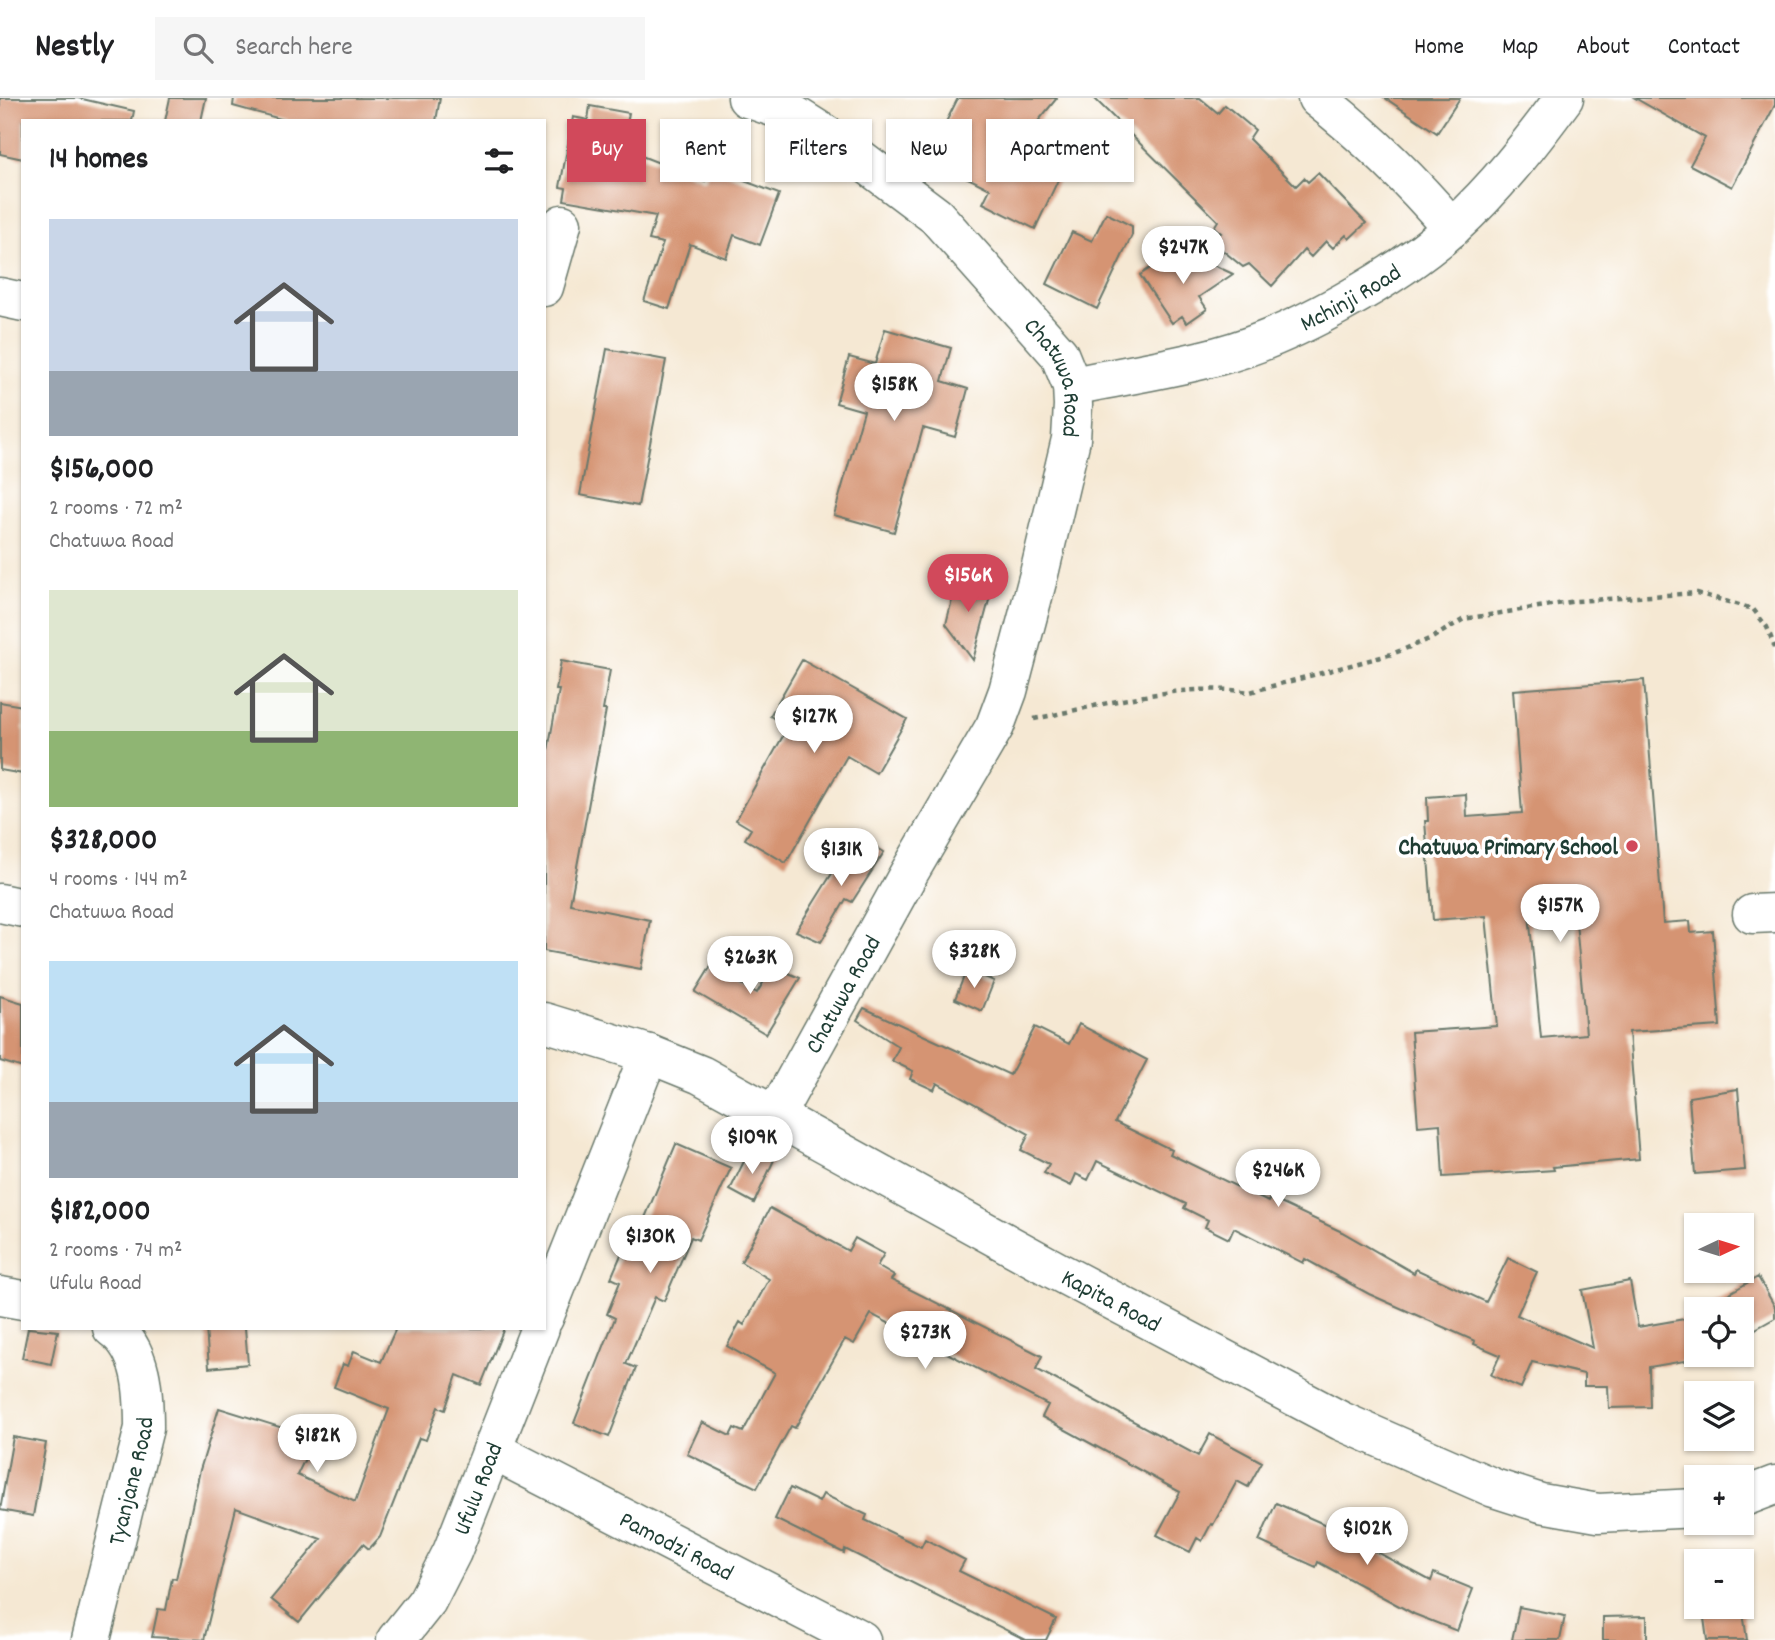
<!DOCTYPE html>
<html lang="en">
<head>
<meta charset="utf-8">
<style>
  :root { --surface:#fff; --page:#f6f6f6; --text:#202124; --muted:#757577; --line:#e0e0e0; --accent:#d1495b }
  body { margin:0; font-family:Dekko,sans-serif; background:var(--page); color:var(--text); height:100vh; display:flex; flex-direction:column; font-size:26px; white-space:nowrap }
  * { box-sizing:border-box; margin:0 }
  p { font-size:23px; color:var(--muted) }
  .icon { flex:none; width:38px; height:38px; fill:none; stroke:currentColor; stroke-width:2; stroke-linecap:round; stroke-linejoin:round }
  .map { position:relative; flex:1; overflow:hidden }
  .panel { position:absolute; left:21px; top:21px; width:525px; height:1211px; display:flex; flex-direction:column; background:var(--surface); border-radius:0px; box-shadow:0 2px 5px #0004 }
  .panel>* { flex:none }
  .guide { position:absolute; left:567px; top:21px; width:665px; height:63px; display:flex; gap:14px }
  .needle { width:46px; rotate:86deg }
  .fabs { position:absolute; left:1684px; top:1115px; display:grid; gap:14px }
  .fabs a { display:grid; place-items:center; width:70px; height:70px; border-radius:0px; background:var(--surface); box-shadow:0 2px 5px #0004; font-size:35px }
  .price { position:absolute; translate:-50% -60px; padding:0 16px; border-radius:24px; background:#fff; color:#222; font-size:23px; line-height:46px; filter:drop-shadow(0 2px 4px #0008) }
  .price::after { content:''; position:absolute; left:50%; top:42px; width:21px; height:16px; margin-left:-10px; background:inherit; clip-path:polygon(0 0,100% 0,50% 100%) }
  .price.on { background:var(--accent); color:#fff }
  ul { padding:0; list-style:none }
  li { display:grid; align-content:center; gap:14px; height:371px; padding:0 28px }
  li span { display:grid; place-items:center; height:217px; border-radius:0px; color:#555 }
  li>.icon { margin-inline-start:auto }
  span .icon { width:126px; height:126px; fill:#fffc; stroke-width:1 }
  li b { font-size:30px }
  h2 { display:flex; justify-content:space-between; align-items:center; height:84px; padding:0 28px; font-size:30px }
  .tag { padding:0 24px; border-radius:0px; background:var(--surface); box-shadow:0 2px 5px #0004; font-size:24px; line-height:63px }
  .tag.on { background:var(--accent); color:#fff }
  header { display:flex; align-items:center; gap:42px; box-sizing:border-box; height:98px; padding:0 35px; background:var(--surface); border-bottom:2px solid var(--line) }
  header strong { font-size:33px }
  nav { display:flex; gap:38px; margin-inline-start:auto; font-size:24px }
  .search { width:490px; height:63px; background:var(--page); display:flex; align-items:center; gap:18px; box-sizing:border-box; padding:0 24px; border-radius:0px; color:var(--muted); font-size:26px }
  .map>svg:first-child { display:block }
  .building { fill:#d59473; fill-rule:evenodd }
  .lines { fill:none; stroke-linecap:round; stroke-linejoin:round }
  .minor-casing { stroke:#6a796c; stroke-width:41 }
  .path { stroke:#6a796c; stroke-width:4.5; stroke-dasharray:5 5; stroke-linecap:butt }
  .minor { stroke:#fff; stroke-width:38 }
  .poi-dot { fill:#d1495b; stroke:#fff; stroke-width:2.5 }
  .labels { text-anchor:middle; stroke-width:7; stroke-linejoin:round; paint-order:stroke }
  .street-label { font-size:24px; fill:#1f3d34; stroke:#fff }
  .poi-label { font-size:24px; font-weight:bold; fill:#1f3d34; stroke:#fff; text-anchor:end }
</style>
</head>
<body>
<header>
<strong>Nestly</strong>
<div class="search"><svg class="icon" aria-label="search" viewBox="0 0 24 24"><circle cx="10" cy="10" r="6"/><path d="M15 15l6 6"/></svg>Search here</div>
<nav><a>Home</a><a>Map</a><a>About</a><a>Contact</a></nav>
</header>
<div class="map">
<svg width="1775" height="1542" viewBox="0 0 1775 1542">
  <rect width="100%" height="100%" fill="#fff"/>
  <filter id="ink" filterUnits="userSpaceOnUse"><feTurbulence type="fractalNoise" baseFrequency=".0143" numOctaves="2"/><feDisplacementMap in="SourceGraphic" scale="14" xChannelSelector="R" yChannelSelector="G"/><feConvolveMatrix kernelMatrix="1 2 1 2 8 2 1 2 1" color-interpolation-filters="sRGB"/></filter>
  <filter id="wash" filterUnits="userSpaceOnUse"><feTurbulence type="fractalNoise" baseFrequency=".00686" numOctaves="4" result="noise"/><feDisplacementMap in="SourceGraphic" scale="28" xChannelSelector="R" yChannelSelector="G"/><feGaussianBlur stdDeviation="1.57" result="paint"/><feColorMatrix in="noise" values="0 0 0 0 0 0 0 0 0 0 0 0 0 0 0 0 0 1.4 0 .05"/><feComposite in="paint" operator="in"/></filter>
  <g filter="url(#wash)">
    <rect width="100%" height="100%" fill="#f5e8d3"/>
    <g id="blocks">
      <!-- building -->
      <path class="building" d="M0,0H78L134,13L132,23H23V61L0,56Z
        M170,0H206L201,23H165Z
        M234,0H440L436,23H288L233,8Z
        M958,0H1057L1035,27L1075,46L1035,131L983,105L990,91L944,68L949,58L933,50Z
        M1094,0H1200L1218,15L1225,7L1255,32L1249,41L1296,88L1304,80L1308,84L1318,75L1366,125L1349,141L1346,137L1333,150L1326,143L1311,159L1304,152L1272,188L1249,166L1243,169L1210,142L1221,135L1214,129L1218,123Z
        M1385,0H1460L1437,35Z
        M1635,0H1775V7L1732,89L1690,67L1705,40Z
        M590,8L629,15L627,25L639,27L634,55L705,83L710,70L779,96L760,147L734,137L726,160L690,146L669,211L644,203L663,145L649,142L656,118L564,102L566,90L560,89L573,19L588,22Z
        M1106,115L1132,128V137L1097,211L1047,186L1072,134L1092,143Z
        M1190,156L1233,176L1199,199L1207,211L1187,225L1182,218L1172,225L1140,177L1164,161L1169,169Z
        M885,231L951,250L942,283L968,291L955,339L923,330L894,434L834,417L864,313L836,305L849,259L875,266Z
        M607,251L666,262L638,408L580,397Z
        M957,482L992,491L973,562L946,526Z
        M802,562L907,621L876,675L847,658L786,765L745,741L751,731L736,722L788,629L770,618Z
        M561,563L610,572L603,612H606L570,806L650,822L641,871L544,853V674L559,592H556Z
        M1644,582L1663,825L1690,823L1691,835L1713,833L1720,928L1629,934L1639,1061L1553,1069L1554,1072L1443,1079L1440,1026L1418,1028L1411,934L1497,928L1486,818L1433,822L1425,723H1428L1427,699L1466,696L1467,719L1522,715L1513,592ZM1575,813L1586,936L1541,940L1529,816Z
        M0,604L23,608V676L0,672Z
        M856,737L884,754L852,804L846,801L821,844L796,833Z
        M711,868L757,895L773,868L800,880L766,936L695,894Z
        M967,871L994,883L982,913L955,901Z
        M0,898L23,905V970L0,963Z
        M864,910L1010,977L1035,929L1069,946L1079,926L1147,962L1115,1024L1172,1052L1170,1056L1268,1104L1270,1100L1342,1134L1414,1175L1416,1171L1486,1204L1508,1160L1537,1174L1517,1217L1593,1250L1582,1192L1630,1183L1638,1229L1696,1219V1261L1649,1269L1650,1309L1609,1310L1608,1288H1584V1276L1532,1264L1521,1290L1491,1277L1500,1257L1474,1246L1475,1243L1369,1196L1305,1161L1303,1165L1234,1130L1229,1141L1205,1129L1208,1122L1184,1110L1186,1106L1097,1063L1088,1082L1076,1076L1071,1088L1044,1075L1049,1066L1021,1052L1029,1036L937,985L934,992L910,981L913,973L892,963L899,949L857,922Z
        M1738,991L1745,1072L1695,1076L1689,999Z
        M676,1046L731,1070L698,1142L691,1139L664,1203L655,1199L626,1266L636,1270L609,1339L574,1325L615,1220L607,1216L620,1184L611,1180L632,1131L639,1134Z
        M750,1051L774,1062L754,1105L730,1092Z
        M770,1110L848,1153L855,1140L884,1156L877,1168L894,1178L891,1182L1042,1258L1036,1271L1198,1358L1210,1336L1262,1364L1248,1389L1237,1383L1213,1427L1211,1426L1202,1443L1197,1440L1190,1454L1157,1437L1180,1394L1042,1319L1048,1307L871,1216L854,1246L845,1241L795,1330L791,1328L757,1390L687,1356L702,1324L730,1338L734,1330L743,1334L775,1275L727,1248L740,1224L744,1227L769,1181L741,1164Z
        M1758,1179L1775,1209V1220L1741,1239V1211H1701Z
        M28,1230L58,1233L51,1266L22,1260Z
        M206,1230H245L248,1266L209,1270Z
        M396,1230H504L481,1287L457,1277L445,1312L438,1309L426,1342L419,1340L380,1439L369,1451L363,1446L299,1524L271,1501L321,1441L236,1410L204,1542L152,1539L158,1511L166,1512L172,1480L176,1481L200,1372L219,1310L315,1340L297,1377L355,1404L389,1311L334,1289L343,1266L348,1268L354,1253L381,1264Z
        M13,1339L46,1345L33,1418L0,1412Z
        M790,1390L819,1404L823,1396L867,1417L865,1422L921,1449L925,1441L965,1462L959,1473L1056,1521L1046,1542H1026L845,1451L844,1455L775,1421Z
        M1276,1405L1326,1427L1431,1483L1434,1475L1473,1491L1457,1533L1414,1516L1318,1464L1316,1469L1259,1443Z
        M1742,1507L1747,1542H1707L1703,1513Z
        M1519,1509L1565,1518L1560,1542H1512Z
        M1647,1518V1542H1603V1519Z"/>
    </g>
  </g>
  <g filter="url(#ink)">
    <use href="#blocks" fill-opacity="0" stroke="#6a796c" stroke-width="2"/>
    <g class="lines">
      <defs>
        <g id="minor">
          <path id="s1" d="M747,0L793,16L839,45L936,118L1059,256L1072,288L1073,307L1071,341L1039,476L1008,593L995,628L909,775L776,1016"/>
          <path d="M1317,0C1367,39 1411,82 1452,130"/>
          <path d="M544,189L562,126"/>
          <path d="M0,199L23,204"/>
          <path id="s2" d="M1072,288C1121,278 1170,271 1218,258C1289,240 1399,178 1453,129C1495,91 1531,45 1564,0"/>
          <path d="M0,805L23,810"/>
          <path d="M1752,816L1775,815"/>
          <path id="s3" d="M544,924L649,956L701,977L1055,1172L1341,1323L1494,1390L1541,1405L1598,1415L1696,1410"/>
          <path d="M0,1198L23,1202"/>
          <path d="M544,1220L649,956"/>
          <path id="s4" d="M492,1352L861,1542"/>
          <path d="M1741,1400L1775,1387"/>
          <path id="s5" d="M91,1542L144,1330C144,1296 143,1251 112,1230"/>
          <path id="s6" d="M396,1542L427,1503L452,1454L540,1230"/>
        </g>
      </defs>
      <!-- minor casing -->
      <use href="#minor" class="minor-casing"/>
      <!-- path -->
      <path class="path" d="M1034,621C1104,607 1178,584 1250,594L1392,556L1432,540L1464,521L1576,503L1697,495L1753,511L1767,529L1775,550"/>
      <!-- minor -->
      <use href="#minor" class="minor"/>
    </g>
  </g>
  <!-- markers -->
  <circle class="poi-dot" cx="1632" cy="748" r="7"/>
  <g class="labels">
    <!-- street labels -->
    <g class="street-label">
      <text dy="8" stroke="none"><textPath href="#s2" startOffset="294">Mchinji Road</textPath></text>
      <text dy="8" stroke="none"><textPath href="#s1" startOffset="430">Chatuwa Road</textPath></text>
      <text transform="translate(842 896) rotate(-61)" y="8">Chatuwa Road</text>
      <text dy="8" stroke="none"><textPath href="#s3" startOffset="634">Kapita Road</textPath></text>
      <text dy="8" stroke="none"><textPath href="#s5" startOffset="164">Tyanjane Road</textPath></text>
      <text dy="8" stroke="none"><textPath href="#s6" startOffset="173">Ufulu Road</textPath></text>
      <text dy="8" stroke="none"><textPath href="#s4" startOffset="208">Pamodzi Road</textPath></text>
    </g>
    <!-- poi labels -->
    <g class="poi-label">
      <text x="1618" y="756">Chatuwa Primary School</text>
    </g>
  </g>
</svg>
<div class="fabs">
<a><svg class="needle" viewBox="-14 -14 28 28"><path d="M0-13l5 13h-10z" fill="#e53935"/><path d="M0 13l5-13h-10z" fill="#757577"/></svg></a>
<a><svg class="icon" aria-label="locate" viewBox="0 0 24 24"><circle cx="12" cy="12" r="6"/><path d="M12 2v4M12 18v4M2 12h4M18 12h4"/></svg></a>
<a><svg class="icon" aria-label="layers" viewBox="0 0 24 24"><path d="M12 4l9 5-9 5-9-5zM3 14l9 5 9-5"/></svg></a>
<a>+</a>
<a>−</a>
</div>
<b class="price" style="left:1183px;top:188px">$247K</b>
<b class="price" style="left:894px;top:325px">$158K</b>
<b class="price on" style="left:968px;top:516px">$156K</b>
<b class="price" style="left:814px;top:657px">$127K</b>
<b class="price" style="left:841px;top:790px">$131K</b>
<b class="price" style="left:1560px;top:846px">$157K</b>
<b class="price" style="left:974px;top:892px">$328K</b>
<b class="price" style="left:750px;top:898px">$263K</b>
<b class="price" style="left:752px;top:1078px">$109K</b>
<b class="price" style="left:1278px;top:1111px">$246K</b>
<b class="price" style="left:650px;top:1177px">$130K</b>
<b class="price" style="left:925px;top:1273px">$273K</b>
<b class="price" style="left:317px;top:1376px">$182K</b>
<b class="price" style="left:1367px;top:1469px">$102K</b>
<div class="guide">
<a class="tag on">Buy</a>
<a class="tag">Rent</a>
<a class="tag">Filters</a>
<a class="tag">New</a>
<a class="tag">Apartment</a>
</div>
<section class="panel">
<h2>14 homes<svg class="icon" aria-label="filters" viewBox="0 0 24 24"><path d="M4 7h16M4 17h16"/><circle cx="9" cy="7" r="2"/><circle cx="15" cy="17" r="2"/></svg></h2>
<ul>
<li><span style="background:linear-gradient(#c9d6e8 70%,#9aa5b1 0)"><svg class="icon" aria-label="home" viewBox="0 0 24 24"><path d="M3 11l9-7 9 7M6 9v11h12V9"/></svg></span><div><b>$156,000</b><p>2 rooms · 72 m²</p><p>Chatuwa Road</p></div></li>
<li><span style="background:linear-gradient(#dfe7d0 65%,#8fb573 0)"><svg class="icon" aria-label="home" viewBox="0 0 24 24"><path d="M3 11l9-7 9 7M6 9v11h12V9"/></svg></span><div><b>$328,000</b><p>4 rooms · 144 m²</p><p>Chatuwa Road</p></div></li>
<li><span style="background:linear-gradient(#bfe0f5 65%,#9aa5b1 0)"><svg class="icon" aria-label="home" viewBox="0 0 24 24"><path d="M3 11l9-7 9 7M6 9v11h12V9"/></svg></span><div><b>$182,000</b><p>2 rooms · 74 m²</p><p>Ufulu Road</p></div></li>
</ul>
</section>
</div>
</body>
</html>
